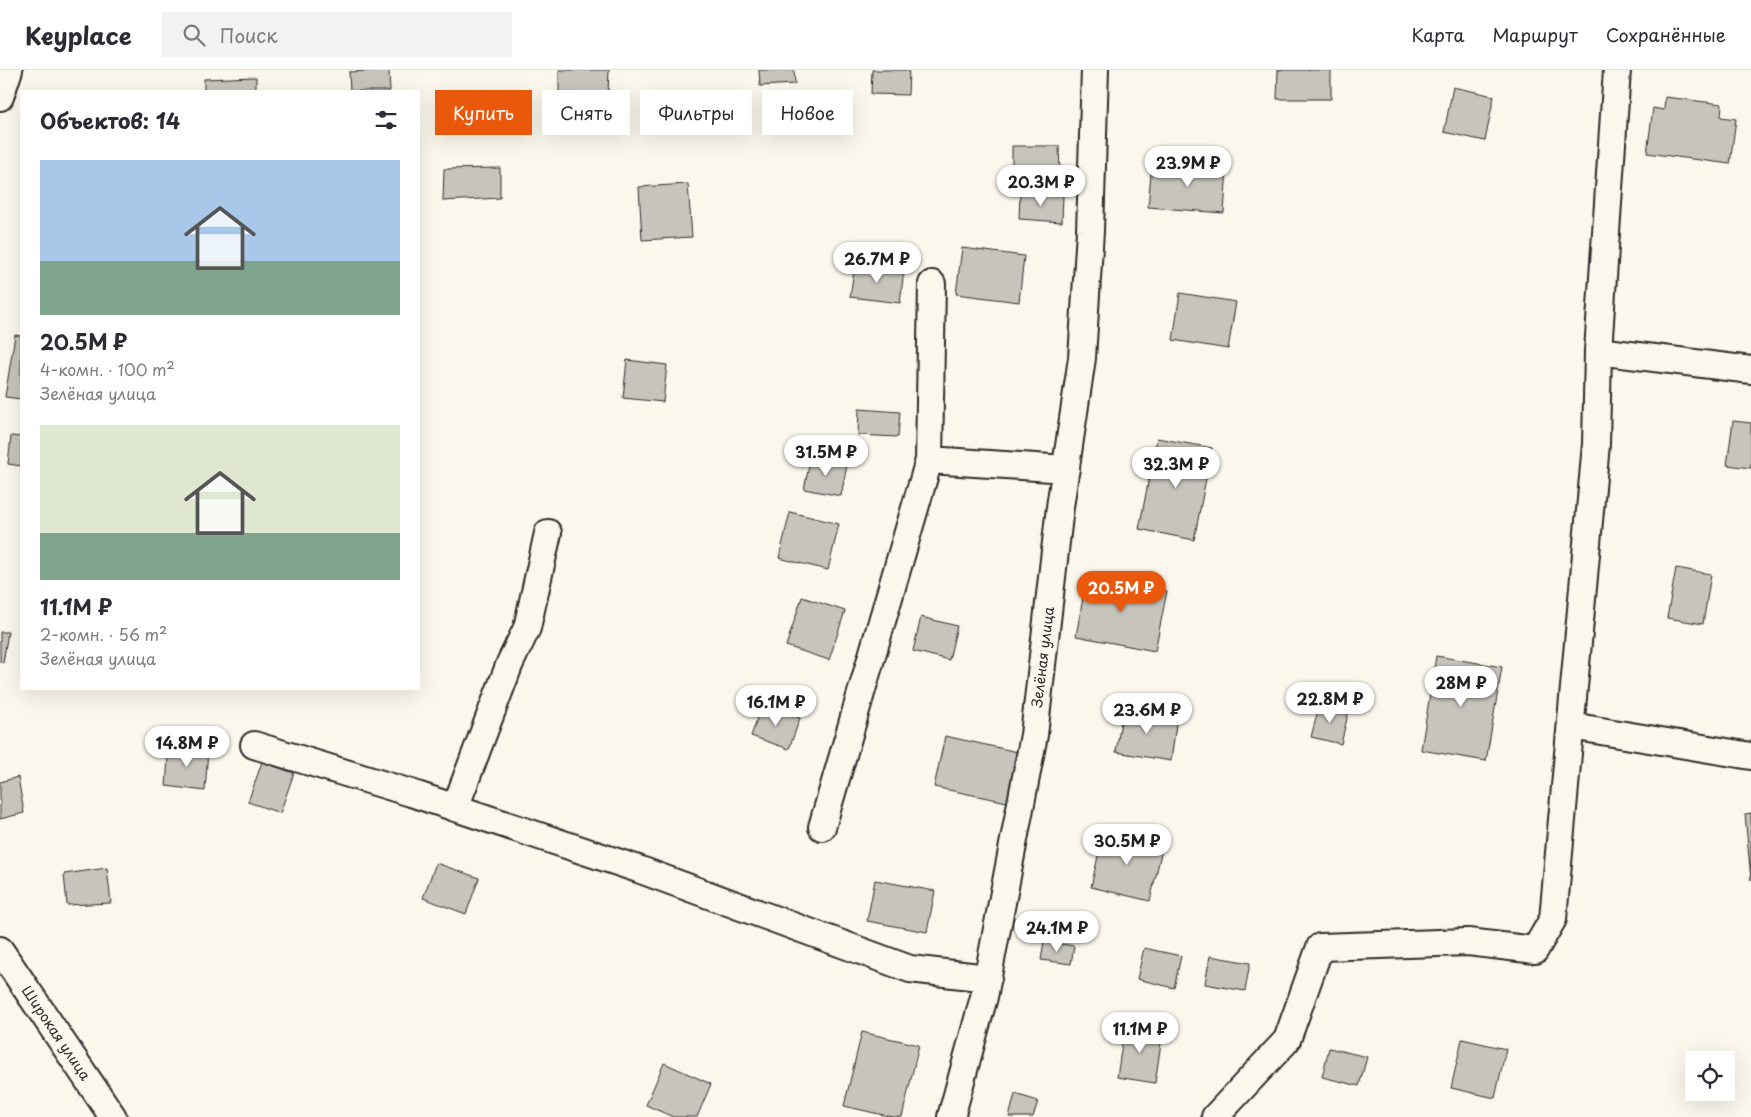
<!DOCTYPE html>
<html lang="ru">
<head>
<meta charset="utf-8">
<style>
  :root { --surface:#fff; --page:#f2f2f3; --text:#2b2b33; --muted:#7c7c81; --line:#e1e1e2; --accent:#ea580c }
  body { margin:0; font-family:"Playpen Sans",sans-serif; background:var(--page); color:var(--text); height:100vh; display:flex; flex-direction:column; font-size:19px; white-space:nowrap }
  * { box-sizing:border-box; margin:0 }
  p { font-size:16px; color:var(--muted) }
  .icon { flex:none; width:28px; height:28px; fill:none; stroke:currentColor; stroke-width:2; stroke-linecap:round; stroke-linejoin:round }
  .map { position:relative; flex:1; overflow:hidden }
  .drawer { position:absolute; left:20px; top:20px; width:400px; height:600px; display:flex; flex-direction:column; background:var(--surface); border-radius:0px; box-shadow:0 5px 20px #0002 }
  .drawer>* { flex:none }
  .guide { position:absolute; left:435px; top:20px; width:475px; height:45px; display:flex; gap:10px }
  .tools { position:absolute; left:1685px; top:981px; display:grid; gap:10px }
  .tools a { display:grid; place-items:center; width:50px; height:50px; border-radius:0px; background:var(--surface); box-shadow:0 5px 20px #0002; font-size:25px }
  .price { position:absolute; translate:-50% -42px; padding:0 11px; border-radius:18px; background:#fff; color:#222; font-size:16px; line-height:32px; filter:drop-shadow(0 1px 2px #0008) }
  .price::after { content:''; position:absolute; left:50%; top:30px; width:15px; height:11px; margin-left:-8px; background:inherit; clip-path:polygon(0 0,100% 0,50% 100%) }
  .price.active { background:var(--accent); color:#fff }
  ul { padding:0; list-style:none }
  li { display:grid; align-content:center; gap:10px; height:265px; padding:0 20px }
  li span { display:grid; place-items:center; height:155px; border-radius:0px; color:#555 }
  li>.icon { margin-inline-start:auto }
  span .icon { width:90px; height:90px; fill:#fffc; stroke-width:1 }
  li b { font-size:21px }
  h2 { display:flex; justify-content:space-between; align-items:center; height:60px; padding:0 20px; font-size:21px }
  .chip { padding:0 18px; border-radius:0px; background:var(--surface); box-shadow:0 5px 20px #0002; font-size:18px; line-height:45px }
  .chip.active { background:var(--accent); color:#fff }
  header { display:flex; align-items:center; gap:30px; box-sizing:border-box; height:70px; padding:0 25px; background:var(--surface); border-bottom:1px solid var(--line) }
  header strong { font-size:24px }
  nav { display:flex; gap:28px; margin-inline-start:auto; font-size:18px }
  .search { width:350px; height:45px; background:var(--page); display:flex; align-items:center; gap:12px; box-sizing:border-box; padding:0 18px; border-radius:0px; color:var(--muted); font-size:19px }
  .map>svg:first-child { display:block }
  .building { fill:#c7c4bc; stroke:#2b2b2b }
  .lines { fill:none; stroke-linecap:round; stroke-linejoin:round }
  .minor-casing { stroke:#2b2b2b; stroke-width:30 }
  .minor { stroke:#fbf7ec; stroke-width:26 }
  .labels { text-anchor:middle; stroke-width:5; stroke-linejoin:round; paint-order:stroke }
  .street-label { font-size:14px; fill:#2b2b2b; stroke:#fbf7ec }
</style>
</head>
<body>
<header>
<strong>Keyplace</strong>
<div class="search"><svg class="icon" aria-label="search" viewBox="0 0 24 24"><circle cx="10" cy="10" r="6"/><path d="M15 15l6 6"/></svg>Поиск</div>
<nav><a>Карта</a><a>Маршрут</a><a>Сохранённые</a></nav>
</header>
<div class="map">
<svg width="1751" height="1047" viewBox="0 0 1751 1047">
  <rect width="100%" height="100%" fill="#fbf7ec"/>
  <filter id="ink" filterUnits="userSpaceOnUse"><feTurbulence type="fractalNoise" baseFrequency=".02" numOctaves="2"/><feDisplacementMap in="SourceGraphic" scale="10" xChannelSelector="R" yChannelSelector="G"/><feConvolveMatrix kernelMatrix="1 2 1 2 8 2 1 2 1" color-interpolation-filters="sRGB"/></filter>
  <g filter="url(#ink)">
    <!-- building -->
    <path class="building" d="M389,0L390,21H350L349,2Z
      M559,0H609L608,24L559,23Z
      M759,0H794L795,14L760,16Z
      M872,0H909L908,25L871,24Z
      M1278,0H1331V29H1277Z
      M256,7V21H204V9Z
      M1453,17L1494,26L1485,71L1444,62Z
      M1665,27L1722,34L1721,47L1736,49L1730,94L1647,83L1653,38L1664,40Z
      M1012,76H1059L1060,102H1012Z
      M1152,92L1227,98L1224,143L1148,137Z
      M500,98V128L443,131L444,99Z
      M688,114L692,167L642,170L639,117Z
      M1020,122L1063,125L1062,152L1019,149Z
      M962,178L1024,186L1019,232L956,224Z
      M855,194L904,200L900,233L850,227Z
      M1180,223L1236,232L1228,279L1173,270Z
      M15,265L21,266V329L5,327Z
      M627,290L667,295L663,332L623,328Z
      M859,339L900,342L898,367L858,365Z
      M1733,351L1751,353V398L1727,395Z
      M11,366L21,367V396L8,394Z
      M1157,368L1212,378L1194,470L1139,459Z
      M811,387L847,395L841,426L804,419Z
      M790,442L839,454L828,500L779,488Z
      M1676,498L1711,504L1703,554L1667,548Z
      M1087,506L1167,521L1155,581L1076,566Z
      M802,527L845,541L829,590L786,576Z
      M921,547L957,556L949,590L913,581Z
      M0,562H8L3,593L0,592Z
      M1436,586L1502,597L1486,691L1421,680Z
      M1320,633L1349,640L1341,674L1311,667Z
      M762,635L800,648L789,679L751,666Z
      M1123,639L1177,647L1171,691L1116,682Z
      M945,666L1018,682L1007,732L934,717Z
      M169,674L208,680L205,721L166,716Z
      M262,692L294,703L280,743L248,732Z
      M18,707L24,743L0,749V712Z
      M1751,743V810L1745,744Z
      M1104,760L1163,775L1150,831L1091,817Z
      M436,793L479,808L466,844L423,828Z
      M107,798L111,833L67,835L64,804Z
      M875,810L935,821L927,862L867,851Z
      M1044,871L1074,876L1071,894L1041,890Z
      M1144,878L1181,886L1174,918L1137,909Z
      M1210,886L1250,893L1245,921L1205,914Z
      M1125,954L1163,960L1155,1013L1117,1007Z
      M862,962L919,975L902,1047H892L844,1036Z
      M1462,969L1506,979L1495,1028L1451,1018Z
      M1329,978L1367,987L1359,1016L1322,1007Z
      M664,993L711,1014L697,1047H673L646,1035Z
      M1015,1024L1038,1031L1033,1047H1009Z"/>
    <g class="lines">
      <defs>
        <path id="minor" d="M0,27L9,0
          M932,214L929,390L1066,399
          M1598,281L1751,300
          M1571,656L1751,686
          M254,675L411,723L638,799L910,899L988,908
          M455,738L510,593L527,558L548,463
          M822,757L929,390
          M0,880L113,1047
          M951,1047L984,927L1034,665L1060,437L1082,288L1090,161L1095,0
          M1215,1047L1287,970L1320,877L1468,872L1535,880L1553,849L1596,374L1598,281L1617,0"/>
      </defs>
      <!-- minor casing -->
      <use href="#minor" class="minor-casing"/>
      <!-- minor -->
      <use href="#minor" class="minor"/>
    </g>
  </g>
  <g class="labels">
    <!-- street labels -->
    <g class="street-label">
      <text transform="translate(1043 587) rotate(-83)" y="5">Зелёная улица</text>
      <text transform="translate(56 963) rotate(56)" y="5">Широкая улица</text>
    </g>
  </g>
</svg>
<div class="tools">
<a><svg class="icon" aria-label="locate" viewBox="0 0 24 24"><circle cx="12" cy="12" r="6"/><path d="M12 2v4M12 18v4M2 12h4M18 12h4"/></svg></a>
</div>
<b class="price" style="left:1188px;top:118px">23.9M ₽</b>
<b class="price" style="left:1041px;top:137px">20.3M ₽</b>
<b class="price" style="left:877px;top:214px">26.7M ₽</b>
<b class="price" style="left:826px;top:407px">31.5M ₽</b>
<b class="price" style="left:1176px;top:419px">32.3M ₽</b>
<b class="price active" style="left:1121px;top:543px">20.5M ₽</b>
<b class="price" style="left:1461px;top:638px">28M ₽</b>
<b class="price" style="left:1330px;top:654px">22.8M ₽</b>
<b class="price" style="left:776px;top:657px">16.1M ₽</b>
<b class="price" style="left:1147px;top:665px">23.6M ₽</b>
<b class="price" style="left:187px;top:698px">14.8M ₽</b>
<b class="price" style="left:1127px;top:796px">30.5M ₽</b>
<b class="price" style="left:1057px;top:883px">24.1M ₽</b>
<b class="price" style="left:1140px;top:984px">11.1M ₽</b>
<div class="guide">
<a class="chip active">Купить</a>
<a class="chip">Снять</a>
<a class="chip">Фильтры</a>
<a class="chip">Новое</a>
</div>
<section class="drawer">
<h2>Объектов: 14<svg class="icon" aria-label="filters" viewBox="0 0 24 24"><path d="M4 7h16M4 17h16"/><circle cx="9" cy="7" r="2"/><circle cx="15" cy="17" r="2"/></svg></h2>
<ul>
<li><span style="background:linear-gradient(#a9c7e8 65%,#7fa58c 0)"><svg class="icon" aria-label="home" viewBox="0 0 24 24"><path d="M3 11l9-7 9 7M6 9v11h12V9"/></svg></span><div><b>20.5M ₽</b><p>4-комн. · 100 m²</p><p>Зелёная улица</p></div></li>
<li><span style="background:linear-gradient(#dfe7d0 70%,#7fa58c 0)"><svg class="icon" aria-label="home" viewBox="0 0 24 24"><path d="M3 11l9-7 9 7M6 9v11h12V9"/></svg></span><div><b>11.1M ₽</b><p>2-комн. · 56 m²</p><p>Зелёная улица</p></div></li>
</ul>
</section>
</div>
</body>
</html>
